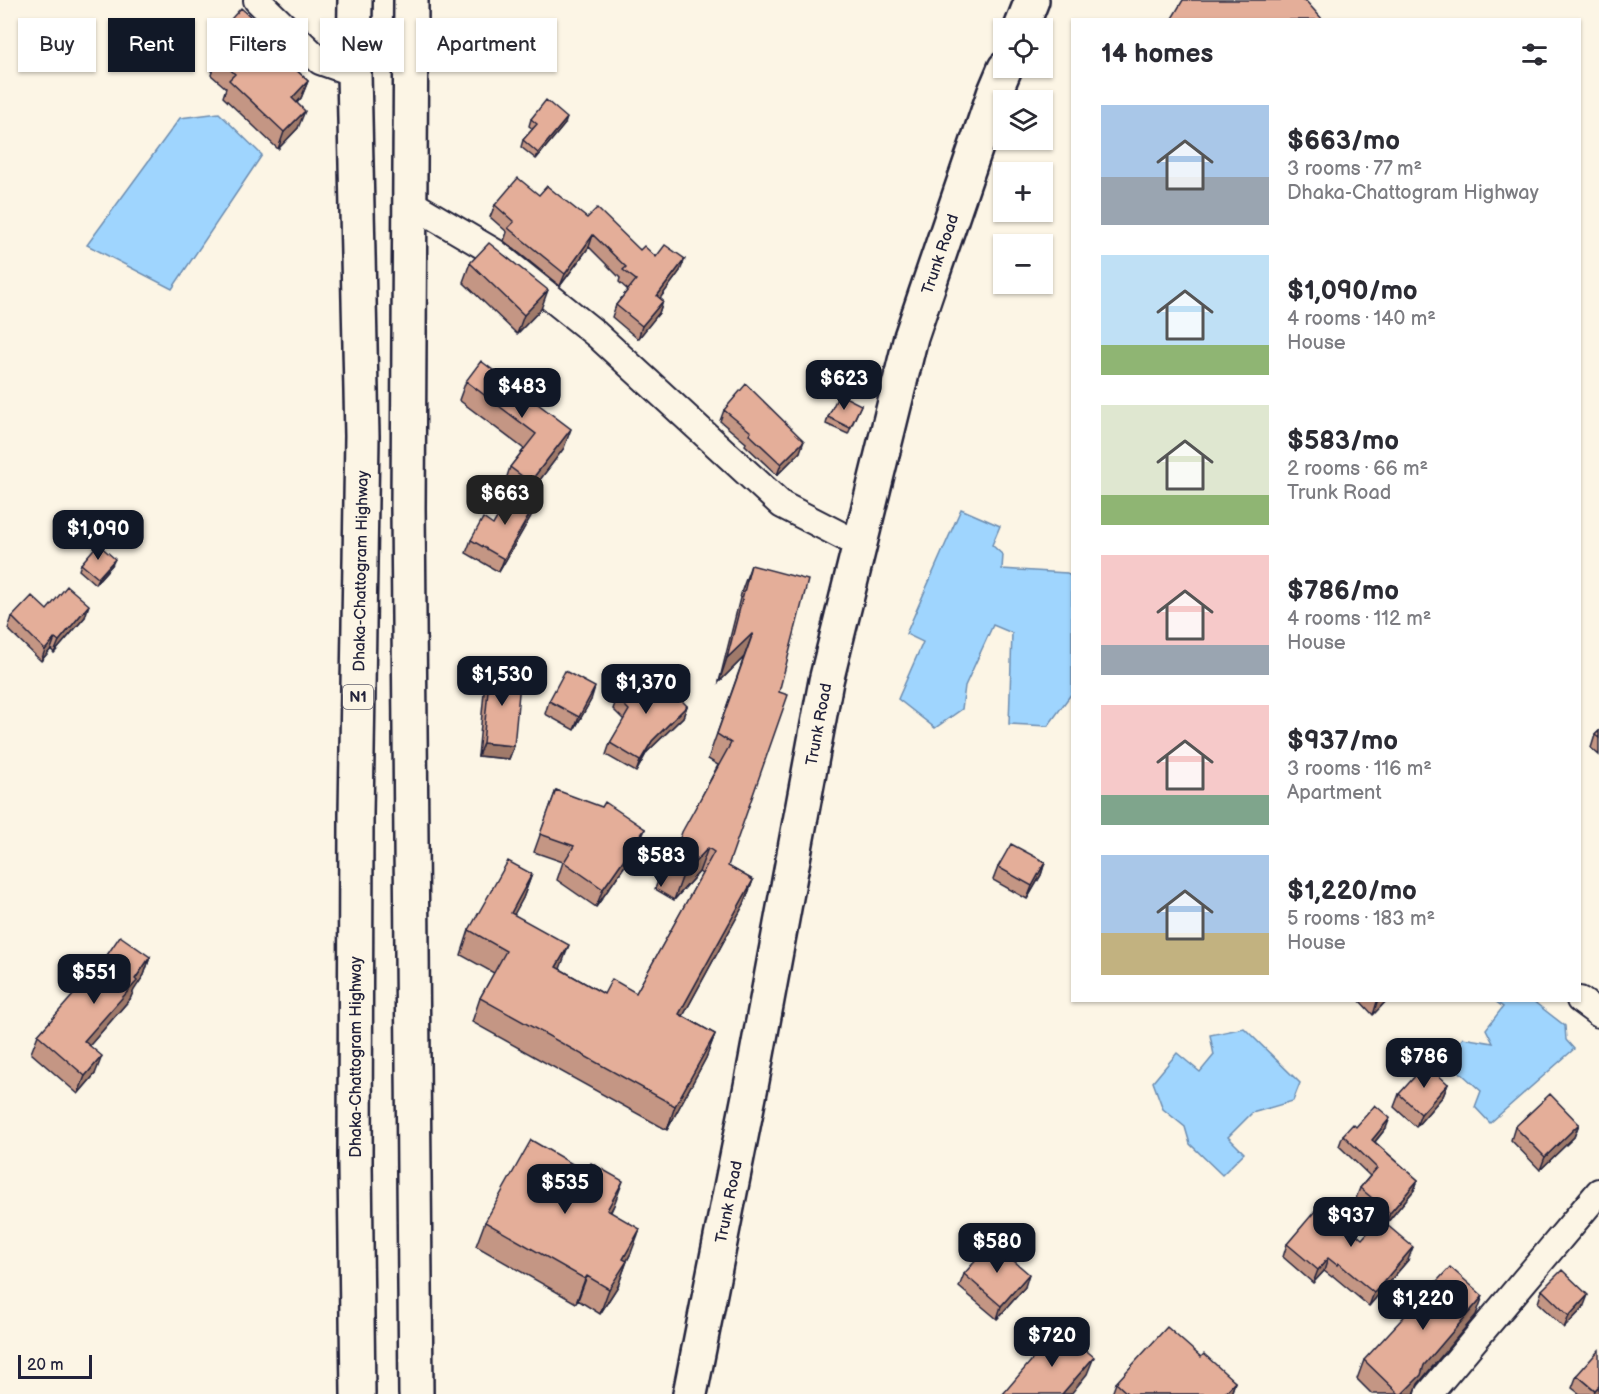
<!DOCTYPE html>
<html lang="en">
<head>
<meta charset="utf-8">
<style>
  :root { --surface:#fff; --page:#f2f2f3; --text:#2b2b33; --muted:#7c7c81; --accent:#111827 }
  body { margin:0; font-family:"Balsamiq Sans",sans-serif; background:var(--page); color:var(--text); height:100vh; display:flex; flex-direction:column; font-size:22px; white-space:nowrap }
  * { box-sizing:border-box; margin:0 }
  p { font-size:20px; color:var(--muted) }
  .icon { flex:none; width:33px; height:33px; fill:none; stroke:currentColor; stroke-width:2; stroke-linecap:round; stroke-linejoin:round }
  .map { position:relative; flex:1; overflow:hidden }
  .panel { position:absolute; left:1071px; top:18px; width:510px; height:984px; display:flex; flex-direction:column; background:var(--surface); border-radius:0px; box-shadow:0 2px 4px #0004 }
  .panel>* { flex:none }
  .banner { position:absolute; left:18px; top:18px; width:570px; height:54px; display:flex; gap:12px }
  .buttons { position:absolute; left:993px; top:18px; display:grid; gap:12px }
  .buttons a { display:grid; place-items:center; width:60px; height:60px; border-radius:0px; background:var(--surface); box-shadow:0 2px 4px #0004; font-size:30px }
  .scale { position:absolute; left:18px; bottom:15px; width:74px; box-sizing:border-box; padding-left:6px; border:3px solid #22223b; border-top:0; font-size:16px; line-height:21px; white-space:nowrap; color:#22223b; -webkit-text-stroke:4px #fcf5e5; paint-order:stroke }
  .price { position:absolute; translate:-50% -51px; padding:0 14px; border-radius:12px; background:var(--accent); color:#fff; font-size:20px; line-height:39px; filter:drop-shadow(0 2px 3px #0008) }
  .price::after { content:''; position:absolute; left:50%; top:36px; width:18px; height:14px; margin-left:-9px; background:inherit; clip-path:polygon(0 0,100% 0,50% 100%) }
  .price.on { background:#222; color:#fff }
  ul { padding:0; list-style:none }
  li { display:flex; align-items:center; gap:18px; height:150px; padding:0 30px }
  li span { display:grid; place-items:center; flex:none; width:168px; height:120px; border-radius:0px; color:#555 }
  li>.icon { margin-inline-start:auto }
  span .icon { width:72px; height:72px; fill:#fffc; stroke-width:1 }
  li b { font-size:26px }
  h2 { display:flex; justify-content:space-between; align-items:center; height:72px; padding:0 30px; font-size:26px }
  .chip { padding:0 21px; border-radius:0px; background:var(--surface); box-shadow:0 2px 4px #0004; font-size:21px; line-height:54px }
  .chip.on { background:var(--accent); color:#fff }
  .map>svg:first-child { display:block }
  .water { fill:#9fd5fe; stroke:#6d8db0; stroke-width:1.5 }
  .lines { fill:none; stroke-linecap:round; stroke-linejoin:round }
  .minor-casing { stroke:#22223b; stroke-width:30 }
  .secondary-casing { stroke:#22223b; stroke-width:38 }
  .trunk-casing { stroke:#22223b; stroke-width:38 }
  .minor { stroke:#fcf5e5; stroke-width:26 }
  .secondary { stroke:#fcf5e5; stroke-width:33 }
  .trunk { stroke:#fcf5e5; stroke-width:33 }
  .wall { fill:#c49684; stroke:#22223b; stroke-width:1.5 }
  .shaded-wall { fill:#a07a6b; stroke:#22223b; stroke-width:1.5 }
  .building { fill:#e4ae99; stroke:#22223b; stroke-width:1.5 }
  .labels { text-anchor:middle; stroke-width:4.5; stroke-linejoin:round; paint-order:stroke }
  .shield { fill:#fcf5e5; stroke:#63616e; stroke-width:1.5 }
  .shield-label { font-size:15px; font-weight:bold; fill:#22223b }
  .street-label { font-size:16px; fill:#22223b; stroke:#fcf5e5 }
</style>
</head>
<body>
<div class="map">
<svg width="1599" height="1394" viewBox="0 0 1599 1394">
  <rect width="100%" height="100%" fill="#fcf5e5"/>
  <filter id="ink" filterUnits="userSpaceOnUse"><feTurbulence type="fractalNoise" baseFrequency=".0167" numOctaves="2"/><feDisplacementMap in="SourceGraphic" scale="12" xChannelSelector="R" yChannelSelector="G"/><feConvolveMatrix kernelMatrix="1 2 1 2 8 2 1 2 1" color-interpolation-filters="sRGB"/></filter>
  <g filter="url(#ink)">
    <!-- water -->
    <path class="water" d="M219,113L262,155L172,289L87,245L180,118Z
      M961,509L1000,526L992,545L1003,555L1002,569L1067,573L1072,578V693L1048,726L1009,724L1012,633L993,625L965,686L962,709L935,728L898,699L923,642L906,634Z
      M1495,1001H1533L1565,1026L1566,1040L1574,1049L1490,1123L1475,1107L1481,1091L1445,1059L1463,1038L1493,1043L1486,1029L1503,1007Z
      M1244,1028L1300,1083L1293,1101L1252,1113L1228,1137L1244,1153L1222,1175L1190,1144L1185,1127L1163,1109L1153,1082L1177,1053L1200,1072L1214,1055L1210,1035Z"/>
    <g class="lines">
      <defs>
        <path id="minor" d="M257,0L320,61L354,73
          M409,202L494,252L596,334L782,505L860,545
          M1580,1000L1599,1014
          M1429,1394L1599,1192"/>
        <g id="secondary">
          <path d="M1021,28L1032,0"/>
          <path id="s1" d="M690,1394L752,1081L826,681L911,337L994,94L1005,68"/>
        </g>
        <path id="trunk" d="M355,0L354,73L362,436L356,814L355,1165L358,1394
          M411,0L408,508L416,1394"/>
      </defs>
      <!-- minor casing -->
      <use href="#minor" class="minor-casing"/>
      <!-- secondary casing -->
      <use href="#secondary" class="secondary-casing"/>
      <!-- trunk casing -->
      <use href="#trunk" class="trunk-casing"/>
      <!-- minor -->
      <use href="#minor" class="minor"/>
      <!-- secondary -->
      <use href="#secondary" class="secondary"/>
      <!-- trunk -->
      <use href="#trunk" class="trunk"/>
    </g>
    <!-- wall -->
    <path class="wall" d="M223,28L270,34L267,42L308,81L301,98L297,103L298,128L278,149L223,97L226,88L211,75L217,57L223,51L217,46Z
      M531,119L565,124L536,159L521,147L523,140L533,129L529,126Z
      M539,195L587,218L640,250L656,257L680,271L660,298L663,301L659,313L638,339L612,317L616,305L628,290L619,282L620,278L589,247L560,286L504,241L507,232L490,217L495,205Z
      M470,263L541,309L517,334L463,282Z
      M466,381L564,448L526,498L536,503L531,516L499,572L466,553L471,540L493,525L512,492L504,486L510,467L524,449L459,400Z
      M861,405L848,434L826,424L828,417Z
      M724,410L800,452L777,475L745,445L746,443L720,421Z
      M81,564L112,565L95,584L79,570Z
      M751,565L728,866L753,880L744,904L683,1016L715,1034L706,1058L667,1130L472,1022L480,998L494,973L461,955L469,930L532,874L523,898L514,914L560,969L604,994L636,993L702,874L699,872L674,900L655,889L664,865L677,844L718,765L708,759L744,657L719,682L742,590Z
      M47,610L85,617L54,653L51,649L41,661L8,629L12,617Z
      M490,669L514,746L509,759L478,756L485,682Z
      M643,683L687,706L683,717L647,752L636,772L606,755L610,743L624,720L613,709L617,698Z
      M591,700L574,730L545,714L549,701Z
      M1599,731V755L1591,748L1595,735Z
      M556,790L645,829L638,847L596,907L557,880L563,862L534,852Z
      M1045,862L1041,875L1027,899L993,880L998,867Z
      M150,957L144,975L134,989L130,999L89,1046L95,1074L78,1094L31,1053L38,1035Z
      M1359,1000H1387L1373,1015Z
      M1448,1084L1443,1096L1416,1127L1394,1107L1399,1094Z
      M1579,1124L1574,1137L1540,1170L1511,1140L1515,1127Z
      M1356,1127L1386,1128L1375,1142L1418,1180L1414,1190L1386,1224L1356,1198L1360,1188L1370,1176L1339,1146L1343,1135Z
      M614,1205L611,1212L631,1253L627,1261L618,1286L600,1314L578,1300L576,1303L476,1246L485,1222Z
      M1362,1239L1408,1260L1369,1306L1333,1276L1332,1277L1324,1271L1313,1283L1283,1257L1287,1244Z
      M964,1274L1025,1287L997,1319L959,1287Z
      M1542,1290L1583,1308L1564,1328L1538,1303Z
      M1476,1315L1418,1384L1414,1394H1372L1357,1379L1364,1360Z
      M1201,1357L1235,1382L1231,1394H1112L1116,1383Z
      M1577,1375L1599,1394H1580L1572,1388Z"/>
    <!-- shaded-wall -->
    <path class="shaded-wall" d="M308,81L301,98L285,115L292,98Z
      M305,111L298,128L278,149L284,132Z
      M567,118L565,124L536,159L538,153Z
      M593,235L589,247L560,286L565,274Z
      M685,259L680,271L653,308L657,296Z
      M548,290L541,309L517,334L524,315Z
      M663,301L659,313L638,339L642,326Z
      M571,429L564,448L524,501L530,482Z
      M804,441L800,452L777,475L781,464Z
      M536,503L531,516L499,572L504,559Z
      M115,559L112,565L95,584L98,578Z
      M89,605L85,617L54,653L59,641Z
      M753,633L744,657L719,682L727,658Z
      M55,638L51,649L41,661L45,650Z
      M595,687L591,700L574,730L579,717Z
      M687,706L683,717L647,752L636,772L640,761L652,741Z
      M483,743L514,746L509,759L478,756Z
      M645,829L638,847L596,907L603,889Z
      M708,848L699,872L674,900L683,875Z
      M1045,862L1041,875L1027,899L1032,886Z
      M532,874L523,898L502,937L511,913Z
      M753,880L744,904L671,1038L679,1014Z
      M569,945L560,969L547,992L556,967Z
      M150,957L144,975L134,990L130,999L78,1059L84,1041L135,979Z
      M1379,1000H1387L1373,1015L1377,1002Z
      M715,1034L706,1058L667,1130L675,1106Z
      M102,1056L95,1074L78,1094L85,1076Z
      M1448,1084L1443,1096L1416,1127L1421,1114Z
      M1390,1118L1386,1128L1368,1150L1372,1140Z
      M1579,1124L1574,1137L1540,1170L1545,1157Z
      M1418,1180L1414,1190L1386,1224L1390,1213Z
      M623,1181L614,1205L598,1234L607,1210Z
      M640,1229L631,1253L625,1264L627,1261L618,1286L600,1314L609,1289L623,1259Z
      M1413,1247L1408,1260L1369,1306L1374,1293Z
      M1328,1258L1324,1271L1313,1283L1318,1270Z
      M1029,1274L1025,1287L997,1319L1001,1306Z
      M587,1276L578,1300L576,1303L585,1279Z
      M1588,1295L1583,1308L1564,1328L1569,1316Z
      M1483,1296L1476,1315L1418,1384L1414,1394H1402L1424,1365Z
      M1094,1357L1087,1374L1071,1394H1062Z
      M1235,1382L1231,1394H1224Z
      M1599,1386V1394H1594L1595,1390Z"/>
    <!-- building -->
    <path class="building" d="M1183,0H1305L1323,20H1171Z
      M241,8L270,34L264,40L308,81L292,98L305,111L284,132L229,80L235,74L217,57L234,39L223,28Z
      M546,100L567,118L538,153L523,140L537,124L531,119Z
      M518,178L539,195L547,186L587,218L597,208L640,250L644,246L656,257L665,245L685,259L657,296L663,301L642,326L616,305L636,280L623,270L626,267L593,235L565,274L508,228L514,222L495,205Z
      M489,243L548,290L524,315L470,263Z
      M481,361L571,429L530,482L510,467L536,434L466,381Z
      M746,384L804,441L781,464L749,434L751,432L724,410Z
      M839,394L861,405L850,428L828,417Z
      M513,490L536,503L504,559L471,540L483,518L493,525Z
      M98,544L115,559L98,578L81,564Z
      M751,565L808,580L779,692L788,695L728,866L753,880L679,1014L715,1034L675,1106L480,998L506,951L469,930L508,861L532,874L511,913L569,945L556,967L604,994L612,979L636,993L714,852L708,848L683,875L664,865L676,843L678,844L682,832L731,743L717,734L753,633L727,658Z
      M67,586L89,605L59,641L55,638L45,650L12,617L32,596L47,610Z
      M490,669L521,672L514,746L483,743Z
      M565,671L595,687L579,717L549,701Z
      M654,672L687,706L652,741L640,761L610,743L629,710L617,698L638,678L643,683Z
      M1599,731V738L1595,735Z
      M556,790L602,807L605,802L645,829L603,889L564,862L574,846L540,834Z
      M1011,844L1045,862L1032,886L998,867Z
      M120,936L150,957L135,979L137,981L84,1041L102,1056L85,1076L38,1035L103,961Z
      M1426,1064L1448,1084L1421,1114L1399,1094Z
      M1550,1094L1579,1124L1545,1157L1515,1127Z
      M1375,1105L1390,1118L1372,1140L1418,1180L1390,1213L1360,1188L1377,1168L1343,1135L1353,1124L1356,1127Z
      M531,1140L586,1172L591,1163L623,1181L607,1210L640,1229L623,1259L627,1261L609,1289L587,1276L585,1279L485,1222Z
      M1321,1204L1362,1239L1380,1219L1413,1247L1374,1293L1338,1263L1337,1265L1328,1258L1318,1270L1287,1244Z
      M992,1242L1029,1274L1001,1306L964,1274Z
      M1450,1267L1483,1296L1424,1365L1421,1375L1402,1394H1399L1364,1360Z
      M1562,1270L1588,1295L1569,1316L1542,1290Z
      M1167,1327L1201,1357L1204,1354L1235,1382L1224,1394H1128L1116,1383Z
      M1059,1328L1094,1357L1062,1394H1003Z
      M1599,1350V1386L1595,1390L1577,1375Z"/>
  </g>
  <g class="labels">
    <!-- shield labels -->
    <rect class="shield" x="343" y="685" width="30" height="24" rx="4.5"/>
    <g class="shield-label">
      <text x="358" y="702">N1</text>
    </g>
    <!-- street labels -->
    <g class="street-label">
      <text dy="6" stroke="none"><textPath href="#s1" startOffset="1168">Trunk Road</textPath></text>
      <text transform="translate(360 571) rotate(-89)" y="6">Dhaka-Chattogram Highway</text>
      <text dy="6" stroke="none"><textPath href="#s1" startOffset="682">Trunk Road</textPath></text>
      <text transform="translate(355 1057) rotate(-90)" y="6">Dhaka-Chattogram Highway</text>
      <text dy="6" stroke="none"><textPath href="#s1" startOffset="196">Trunk Road</textPath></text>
    </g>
  </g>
</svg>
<div class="buttons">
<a><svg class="icon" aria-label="locate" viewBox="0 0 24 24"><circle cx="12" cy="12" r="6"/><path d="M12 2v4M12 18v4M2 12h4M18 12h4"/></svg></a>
<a><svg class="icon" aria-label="layers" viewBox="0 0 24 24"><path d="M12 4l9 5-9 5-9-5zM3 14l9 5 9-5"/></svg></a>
<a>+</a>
<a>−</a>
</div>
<div class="scale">20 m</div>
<b class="price" style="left:844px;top:411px">$623</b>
<b class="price" style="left:522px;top:419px">$483</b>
<b class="price on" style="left:505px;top:526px">$663</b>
<b class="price" style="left:98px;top:561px">$1,090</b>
<b class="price" style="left:502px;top:707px">$1,530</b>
<b class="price" style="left:646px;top:715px">$1,370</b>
<b class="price" style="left:661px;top:888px">$583</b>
<b class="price" style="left:94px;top:1005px">$551</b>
<b class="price" style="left:1424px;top:1089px">$786</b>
<b class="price" style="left:565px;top:1215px">$535</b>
<b class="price" style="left:1351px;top:1248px">$937</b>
<b class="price" style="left:997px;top:1274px">$580</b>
<b class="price" style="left:1423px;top:1331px">$1,220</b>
<b class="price" style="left:1052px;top:1368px">$720</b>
<div class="banner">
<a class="chip">Buy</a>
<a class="chip on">Rent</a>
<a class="chip">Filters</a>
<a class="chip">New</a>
<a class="chip">Apartment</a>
</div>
<section class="panel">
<h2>14 homes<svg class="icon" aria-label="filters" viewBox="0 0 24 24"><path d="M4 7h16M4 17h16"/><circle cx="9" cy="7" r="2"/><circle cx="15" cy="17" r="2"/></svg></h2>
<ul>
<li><span style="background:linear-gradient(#a9c7e8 60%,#9aa5b1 0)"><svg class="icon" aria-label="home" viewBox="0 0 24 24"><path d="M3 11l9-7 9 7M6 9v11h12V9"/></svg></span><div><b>$663/mo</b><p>3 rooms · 77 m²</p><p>Dhaka-Chattogram Highway</p></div></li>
<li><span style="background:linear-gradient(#bfe0f5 75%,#8fb573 0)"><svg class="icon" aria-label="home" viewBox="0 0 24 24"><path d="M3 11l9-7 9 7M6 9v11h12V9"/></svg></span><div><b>$1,090/mo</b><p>4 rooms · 140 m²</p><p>House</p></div></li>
<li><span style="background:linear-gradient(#dfe7d0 75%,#8fb573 0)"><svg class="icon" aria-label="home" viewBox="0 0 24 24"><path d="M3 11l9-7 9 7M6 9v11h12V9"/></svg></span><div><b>$583/mo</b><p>2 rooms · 66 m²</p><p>Trunk Road</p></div></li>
<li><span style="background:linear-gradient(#f6c9c9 75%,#9aa5b1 0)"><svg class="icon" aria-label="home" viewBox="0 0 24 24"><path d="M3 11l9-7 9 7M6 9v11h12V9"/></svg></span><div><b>$786/mo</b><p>4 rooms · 112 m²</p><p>House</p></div></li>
<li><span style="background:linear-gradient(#f6c9c9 75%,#7fa58c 0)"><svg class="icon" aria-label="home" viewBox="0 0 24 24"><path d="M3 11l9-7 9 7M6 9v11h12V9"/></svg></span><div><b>$937/mo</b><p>3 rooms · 116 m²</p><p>Apartment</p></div></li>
<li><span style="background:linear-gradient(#a9c7e8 65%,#c2b280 0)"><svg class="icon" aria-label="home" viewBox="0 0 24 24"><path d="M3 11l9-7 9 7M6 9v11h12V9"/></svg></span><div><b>$1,220/mo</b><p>5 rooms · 183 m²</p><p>House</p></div></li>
</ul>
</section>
</div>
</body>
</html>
